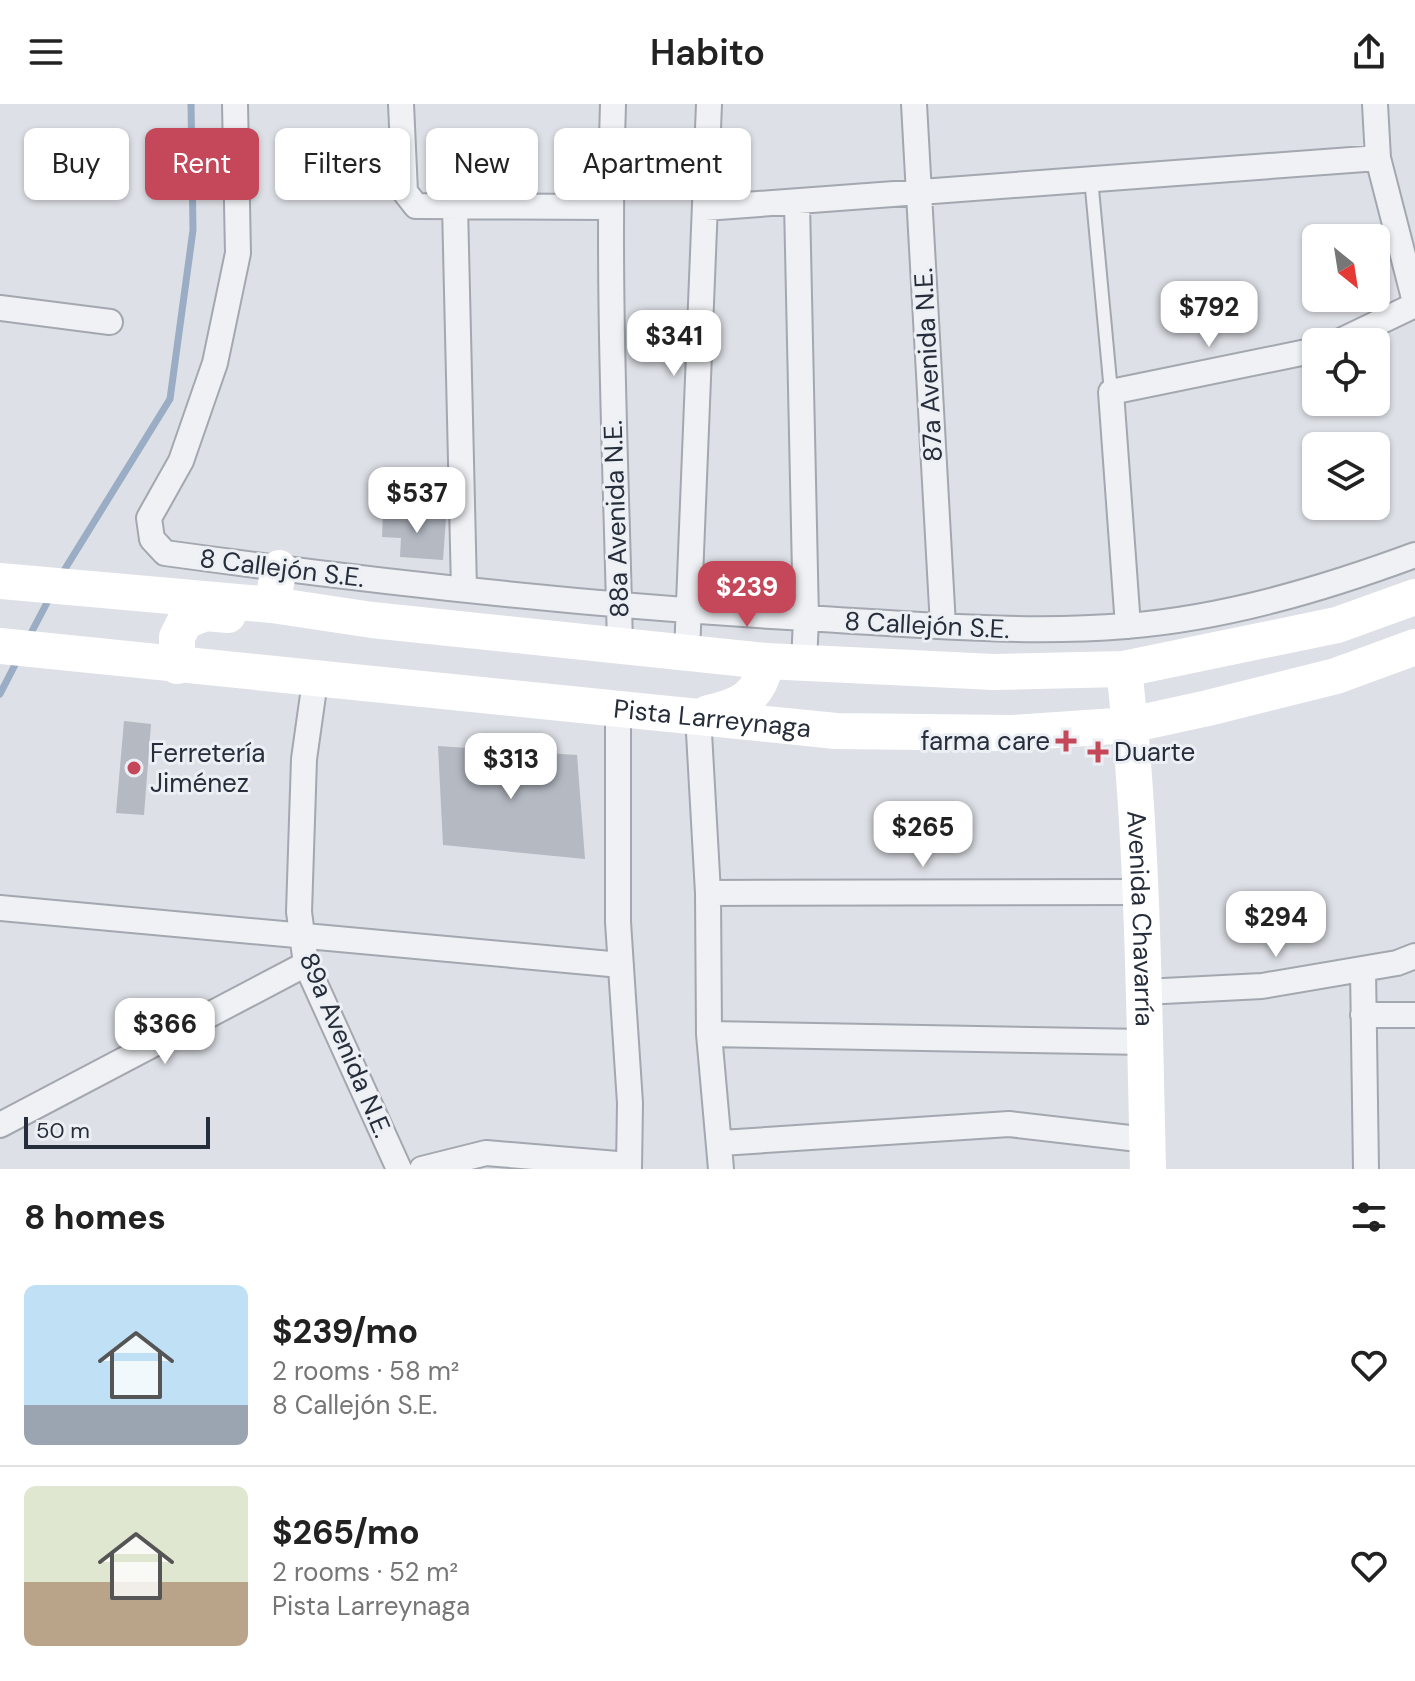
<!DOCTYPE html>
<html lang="en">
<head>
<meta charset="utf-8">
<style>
  :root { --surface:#fff; --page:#f2f2f2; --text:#222; --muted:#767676; --line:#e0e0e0; --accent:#c44859 }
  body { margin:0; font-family:"DM Sans",sans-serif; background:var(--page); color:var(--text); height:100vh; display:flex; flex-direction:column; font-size:30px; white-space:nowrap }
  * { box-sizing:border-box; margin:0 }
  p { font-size:26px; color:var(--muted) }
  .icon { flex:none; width:44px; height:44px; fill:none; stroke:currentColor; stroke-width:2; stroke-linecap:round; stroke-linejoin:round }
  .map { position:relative; height:1065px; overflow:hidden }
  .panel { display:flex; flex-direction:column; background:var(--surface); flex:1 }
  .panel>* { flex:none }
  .hud { position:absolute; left:24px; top:24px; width:800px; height:72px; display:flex; gap:16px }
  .needle { width:52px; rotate:150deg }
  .buttons { position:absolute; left:1302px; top:120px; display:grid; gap:16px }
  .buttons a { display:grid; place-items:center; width:88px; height:88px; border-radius:12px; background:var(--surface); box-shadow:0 2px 6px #0004; font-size:40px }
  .scale { position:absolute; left:24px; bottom:20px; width:186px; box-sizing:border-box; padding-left:8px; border:4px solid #272e3b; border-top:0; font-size:22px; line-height:28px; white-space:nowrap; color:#272e3b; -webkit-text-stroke:6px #eceff4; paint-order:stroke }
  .price { position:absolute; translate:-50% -68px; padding:0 18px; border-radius:16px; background:#fff; color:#222; font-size:26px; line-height:52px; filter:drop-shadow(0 2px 4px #0008) }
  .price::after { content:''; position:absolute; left:50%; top:48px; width:24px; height:18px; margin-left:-12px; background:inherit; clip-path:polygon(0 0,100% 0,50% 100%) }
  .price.active { background:var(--accent); color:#fff }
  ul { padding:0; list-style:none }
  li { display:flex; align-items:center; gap:24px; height:200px; padding:0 24px }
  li+li { border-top:2px solid var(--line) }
  li span { display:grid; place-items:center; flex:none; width:224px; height:160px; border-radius:12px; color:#555 }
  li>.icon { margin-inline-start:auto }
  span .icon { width:96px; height:96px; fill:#fffc; stroke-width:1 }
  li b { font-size:34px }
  h2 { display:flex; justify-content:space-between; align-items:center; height:96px; padding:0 24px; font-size:34px }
  .chip { padding:0 28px; border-radius:12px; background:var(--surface); box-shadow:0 2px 6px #0004; font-size:28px; line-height:72px }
  .chip.active { background:var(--accent); color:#fff }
  header { display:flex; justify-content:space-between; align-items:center; height:104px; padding:0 24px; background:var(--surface); font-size:36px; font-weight:600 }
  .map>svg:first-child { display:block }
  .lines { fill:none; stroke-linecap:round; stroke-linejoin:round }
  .stream { stroke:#9aadc4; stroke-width:7 }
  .building { fill:#b4b9c2 }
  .lane-casing { stroke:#a3a7af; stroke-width:16 }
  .street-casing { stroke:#a3a7af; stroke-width:28 }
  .lane { stroke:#eff1f4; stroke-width:12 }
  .street { stroke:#eff1f4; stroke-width:24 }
  .secondary { stroke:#fff; stroke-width:36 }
  .poi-dot { fill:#c44859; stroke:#eceff4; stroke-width:3 }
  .labels { text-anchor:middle; stroke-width:6; stroke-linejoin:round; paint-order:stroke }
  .street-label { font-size:26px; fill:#272e3b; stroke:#eceff4 }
  .poi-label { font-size:26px; fill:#272e3b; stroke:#eceff4; text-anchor:start }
</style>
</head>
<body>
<header><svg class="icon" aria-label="menu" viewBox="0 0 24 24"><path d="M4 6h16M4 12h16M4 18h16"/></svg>Habito<svg class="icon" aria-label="share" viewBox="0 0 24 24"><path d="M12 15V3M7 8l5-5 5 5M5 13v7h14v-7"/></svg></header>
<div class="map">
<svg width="1415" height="1065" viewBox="0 0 1415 1065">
  <rect width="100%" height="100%" fill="#dde0e6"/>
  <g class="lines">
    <!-- stream -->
    <path class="stream" d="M60,473L170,295L193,126L191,0
      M29,533L51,491
      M0,590L18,555"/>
  </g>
  <!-- building -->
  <path class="building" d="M383,410L446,414L443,456L400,453L401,434L382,433Z
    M124,617L151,620L144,711L116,709Z
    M438,642L577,651L585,755L443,741Z"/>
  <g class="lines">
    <defs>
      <path id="lane" d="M1091,74L1111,288"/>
      <path id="street" d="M235,0L238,149L215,259L181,357L149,414L152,435L165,449C383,479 602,503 822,515C923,521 1025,530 1126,522C1225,514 1323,485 1415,451
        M401,0L405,88L416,102L609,103
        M613,0C607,181 616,361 620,542
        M914,0L943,522
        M1375,0L1378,54L1415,198
        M797,99L806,515L804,559
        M455,102L464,485
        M705,104L1378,54
        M0,204L110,218
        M1338,238L1415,201
        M1128,522L1111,288L1316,246
        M687,549L709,0
        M315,577L304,655L299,808L306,860L399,1065
        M618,602V818L630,999L629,1065
        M698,611L708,789L709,930L721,1065
        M708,789L1139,788
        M0,804L621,861
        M1363,865L1366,1065
        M1144,888L1262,882L1397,859L1415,852
        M1363,911H1415
        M709,930L1145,938
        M0,1021L306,860
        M721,1039L1009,1020L1147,1036
        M422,1065L486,1049L629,1061"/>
    </defs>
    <!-- lane casing -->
    <use href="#lane" class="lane-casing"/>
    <!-- street casing -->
    <use href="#street" class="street-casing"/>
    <!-- lane -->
    <use href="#lane" class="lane"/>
    <!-- street -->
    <use href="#street" class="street"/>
    <!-- secondary -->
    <g class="secondary">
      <path d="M0,477L272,501L372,516L766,557L994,568L1124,565L1337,521L1415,493"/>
      <path d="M272,501L279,464"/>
      <path id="s1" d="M0,542L836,627L1012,629L1130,621L1208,604L1336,572L1415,543"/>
      <path d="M177,562V533L185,517L206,509L228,511"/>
      <path id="s2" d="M1124,565C1143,730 1144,899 1148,1065"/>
      <path d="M708,609C741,602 760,593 766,557"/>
    </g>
  </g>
  <!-- markers -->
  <g class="poi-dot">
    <path d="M1062 625h8v8h8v8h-8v8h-8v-8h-8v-8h8z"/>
    <path d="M1094 636h8v8h8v8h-8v8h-8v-8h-8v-8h8z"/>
    <circle cx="134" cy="664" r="8"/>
  </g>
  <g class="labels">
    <!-- street labels -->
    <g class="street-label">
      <text transform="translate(928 261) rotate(-93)" y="9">87a Avenida N.E.</text>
      <text transform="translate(616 415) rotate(-92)" y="9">88a Avenida N.E.</text>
      <text transform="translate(282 464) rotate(7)" y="9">8 Callejón S.E.</text>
      <text transform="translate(927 521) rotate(3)" y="9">8 Callejón S.E.</text>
      <text dy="9" stroke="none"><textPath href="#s1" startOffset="716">Pista Larreynaga</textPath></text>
      <text dy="9" stroke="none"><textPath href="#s2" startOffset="250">Avenida Chavarría</textPath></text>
      <text transform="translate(346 941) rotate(67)" y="9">89a Avenida N.E.</text>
    </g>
    <!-- poi labels -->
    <g class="poi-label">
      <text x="1050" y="646" text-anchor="end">farma care</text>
      <text x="1114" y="657">Duarte</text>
      <text x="150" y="658">Ferretería<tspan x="150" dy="30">Jiménez</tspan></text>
    </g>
  </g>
</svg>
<div class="buttons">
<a><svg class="needle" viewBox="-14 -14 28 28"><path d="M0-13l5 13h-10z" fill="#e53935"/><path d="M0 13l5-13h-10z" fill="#767676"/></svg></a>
<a><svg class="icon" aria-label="locate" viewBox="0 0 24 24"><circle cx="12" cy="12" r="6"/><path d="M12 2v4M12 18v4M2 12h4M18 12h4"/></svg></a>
<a><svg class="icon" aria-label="layers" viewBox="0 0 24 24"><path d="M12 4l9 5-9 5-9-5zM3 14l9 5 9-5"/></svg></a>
</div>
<div class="scale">50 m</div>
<b class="price" style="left:1209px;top:245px">$792</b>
<b class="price" style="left:674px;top:274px">$341</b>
<b class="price" style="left:417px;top:431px">$537</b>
<b class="price active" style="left:747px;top:525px">$239</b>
<b class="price" style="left:511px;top:697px">$313</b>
<b class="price" style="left:923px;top:765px">$265</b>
<b class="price" style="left:1276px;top:855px">$294</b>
<b class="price" style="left:165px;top:962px">$366</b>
<div class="hud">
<a class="chip">Buy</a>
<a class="chip active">Rent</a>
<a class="chip">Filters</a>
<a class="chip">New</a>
<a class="chip">Apartment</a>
</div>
</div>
<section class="panel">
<h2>8 homes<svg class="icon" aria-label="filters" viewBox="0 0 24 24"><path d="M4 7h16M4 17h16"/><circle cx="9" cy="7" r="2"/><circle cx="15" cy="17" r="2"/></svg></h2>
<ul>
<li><span style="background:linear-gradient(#bfe0f5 75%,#9aa5b1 0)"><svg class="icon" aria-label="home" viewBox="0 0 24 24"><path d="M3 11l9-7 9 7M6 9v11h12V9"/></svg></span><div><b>$239/mo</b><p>2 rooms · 58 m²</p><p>8 Callejón S.E.</p></div><svg class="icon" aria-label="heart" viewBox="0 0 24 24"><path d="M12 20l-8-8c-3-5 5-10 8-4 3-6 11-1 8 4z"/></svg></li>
<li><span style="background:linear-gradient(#dfe7d0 60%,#b9a48a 0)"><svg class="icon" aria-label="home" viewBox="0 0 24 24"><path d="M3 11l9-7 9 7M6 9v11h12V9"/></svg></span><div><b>$265/mo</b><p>2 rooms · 52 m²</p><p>Pista Larreynaga</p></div><svg class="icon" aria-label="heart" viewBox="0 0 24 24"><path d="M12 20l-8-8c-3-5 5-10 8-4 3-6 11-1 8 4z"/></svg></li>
</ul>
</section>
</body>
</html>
